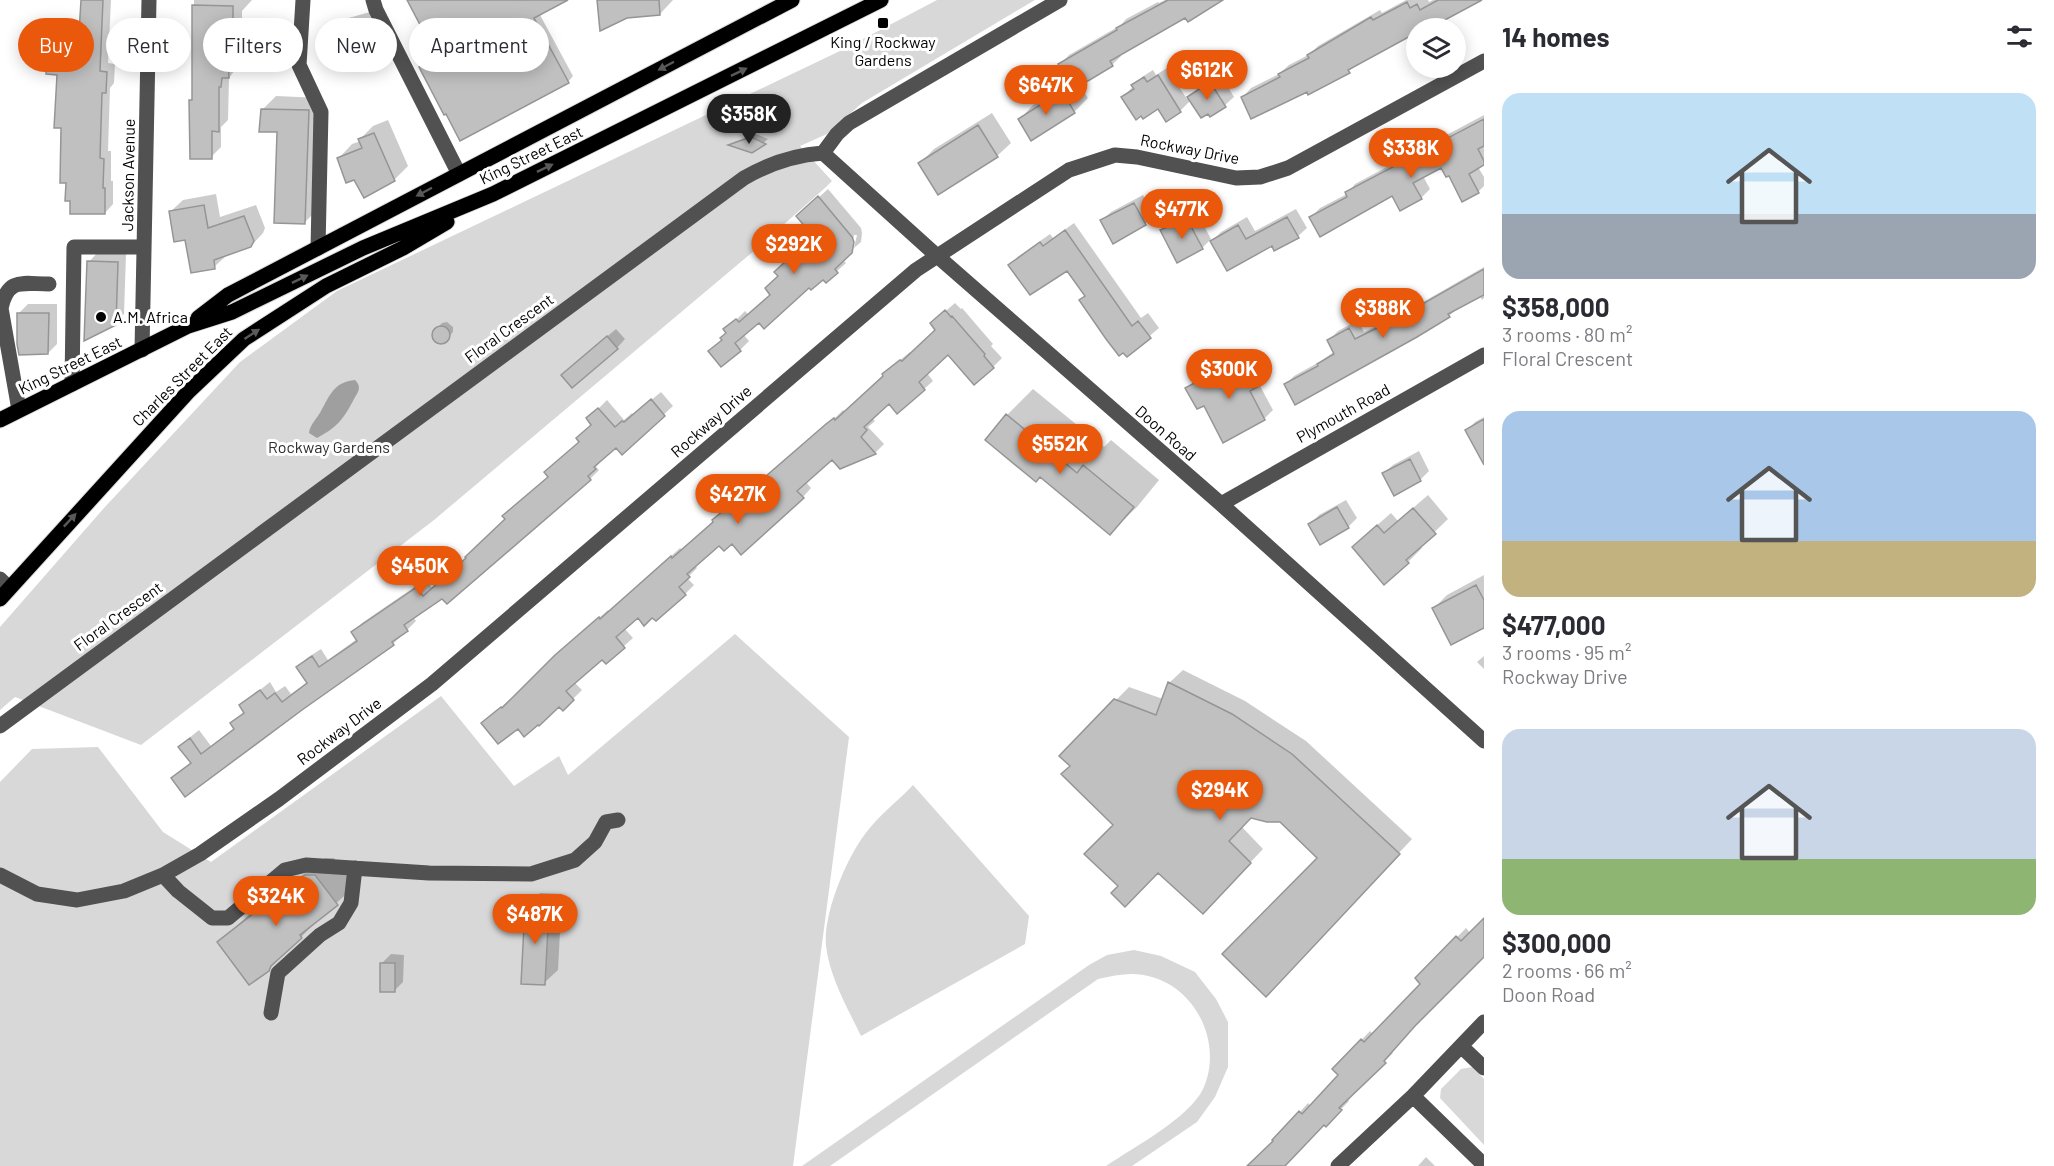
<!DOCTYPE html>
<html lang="en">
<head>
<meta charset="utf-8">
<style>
  :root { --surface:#fff; --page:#f2f2f3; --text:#2b2b33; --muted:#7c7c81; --accent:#ea580c }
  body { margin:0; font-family:Barlow,sans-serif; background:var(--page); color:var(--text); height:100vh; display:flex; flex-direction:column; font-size:22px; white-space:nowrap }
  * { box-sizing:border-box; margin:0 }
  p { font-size:20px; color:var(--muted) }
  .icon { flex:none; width:33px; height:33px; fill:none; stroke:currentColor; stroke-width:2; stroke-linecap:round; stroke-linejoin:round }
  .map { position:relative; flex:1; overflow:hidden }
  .drawer { display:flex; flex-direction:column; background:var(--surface); width:570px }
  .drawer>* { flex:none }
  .guide { position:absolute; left:18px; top:18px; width:570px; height:54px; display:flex; gap:12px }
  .controls { position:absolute; left:1406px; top:18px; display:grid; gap:12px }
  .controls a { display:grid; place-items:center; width:60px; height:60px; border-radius:50%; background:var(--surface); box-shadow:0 3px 15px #0003; font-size:30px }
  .price { position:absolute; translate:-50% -51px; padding:0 14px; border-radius:21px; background:var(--accent); color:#fff; font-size:20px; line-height:39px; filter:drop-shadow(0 2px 3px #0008) }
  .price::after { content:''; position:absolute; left:50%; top:36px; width:18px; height:14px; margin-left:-9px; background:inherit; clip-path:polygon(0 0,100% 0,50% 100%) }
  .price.current { background:#222; color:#fff }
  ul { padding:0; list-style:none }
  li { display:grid; align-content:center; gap:12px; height:318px; padding:0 18px }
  li span { display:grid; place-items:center; height:186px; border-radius:18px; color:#555 }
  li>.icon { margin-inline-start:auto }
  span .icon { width:108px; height:108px; fill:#fffc; stroke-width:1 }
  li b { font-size:26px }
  h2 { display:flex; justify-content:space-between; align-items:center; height:72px; padding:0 18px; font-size:26px }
  .pill { padding:0 21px; border-radius:27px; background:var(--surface); box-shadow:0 3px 15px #0003; font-size:21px; line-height:54px }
  .pill.current { background:var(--accent); color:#fff }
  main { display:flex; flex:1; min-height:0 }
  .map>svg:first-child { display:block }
  .green { fill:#d8d8d8 }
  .water { fill:#9f9f9f }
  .shadow { fill:#0003 }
  .building { fill:#c0c0c0; stroke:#959595; stroke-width:1.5 }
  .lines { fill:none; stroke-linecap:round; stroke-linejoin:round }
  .major-casing { stroke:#dbdbdb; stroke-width:17 }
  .minor { stroke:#515151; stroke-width:15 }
  .major { stroke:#000; stroke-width:15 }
  .oneway { fill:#595959 }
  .poi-dot { fill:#000; stroke:#fff; stroke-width:2 }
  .labels { text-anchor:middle; stroke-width:6; stroke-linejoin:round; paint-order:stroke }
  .poi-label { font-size:16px; fill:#000; stroke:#fff }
  .street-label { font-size:16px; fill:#000; stroke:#fff }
  .park-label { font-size:16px; fill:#2f2f2f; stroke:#fff }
</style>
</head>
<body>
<main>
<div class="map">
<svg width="1484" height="1166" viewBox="0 0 1484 1166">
  <rect width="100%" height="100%" fill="#fff"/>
  <!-- green -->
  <path class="green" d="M937,0H1035L862,103L827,134L800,146L832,181L826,187L755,250L434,520L141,745L15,697L0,710V627L104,508L240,362L337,291L842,50Z
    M735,634L849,737L793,1166H0V782L32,749L98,747L163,832L211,862L441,696L514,786L559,756L568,775Z
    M913,785L1029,916L1025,944L861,1036C847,1007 830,978 826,946C823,914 846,859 865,834C878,816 898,801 913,785Z
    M1134,950L1161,956L1195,972L1216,999L1228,1022V1067L1215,1097L1197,1122L1132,1166H1106C1134,1147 1189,1118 1203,1089C1223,1046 1198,990 1152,977C1134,971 1116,975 1098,979L830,1166H802L1089,965L1107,955Z
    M1473,1067L1484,1079V1145L1440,1098L1441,1089L1461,1069Z"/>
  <!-- water -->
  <path class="water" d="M355,380C363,388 357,393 353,401C342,421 337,427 317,438L309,433C310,424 317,419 321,411C330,395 334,382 355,380Z"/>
  <!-- shadow -->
  <path class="shadow" d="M82,0H111L108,63L115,64L114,83L110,88L108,151H111V181H113V204L105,213L67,182L58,73L49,49L57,40L66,41L67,35L75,27L81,26Z
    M194,0H252L242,11V39L238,44V66L229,78L228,120L221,127V147L211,157L190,101L194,98Z
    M409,0H565L539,13L573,76L568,82L420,67L426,62L438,55Z
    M600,0H673L660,14Z
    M1165,0H1222L1186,16L1119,54L1121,56L1112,65L1079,84L1088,98L1074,112L1020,119L1033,105L1070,82L1060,64L1069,55L1121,25L1126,19L1158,2L1159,3Z
    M1406,0H1428L1429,2L1433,0H1481L1427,28H1416V31L1358,63L1349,71L1309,93L1308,90L1243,97L1251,88L1279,74L1289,65L1310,54L1318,46L1380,10L1382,13Z
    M370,12L376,32L367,41L336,28L345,19Z
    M1167,68L1187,99L1198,88L1220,74L1234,97L1225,105L1210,115L1191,100L1180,111L1123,97L1142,77L1153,70L1156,75Z
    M276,96L321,98L318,209L305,222L278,131L263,109Z
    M992,113L1011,143L997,156L920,163L934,149Z
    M1484,115V164L1478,167L1484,177V186L1478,192L1463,200L1449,174L1441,166L1423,176L1430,189L1421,198L1393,194L1311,217L1320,208L1347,194L1355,184Z
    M388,120L408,166L394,180L355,178L339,158L352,144L361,141L360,139L373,126Z
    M756,134L768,139L752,152L731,145L734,142Z
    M828,189L861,228L862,233L861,242L854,248L857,235H854L851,252L843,260L846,263L826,281L823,278L809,286L743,334L749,341L740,350L710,351L723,339L733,323L745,311L748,314L772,294L780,276L814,236L807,208Z
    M216,194L220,217L256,205L265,228L263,233L251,246L227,255L214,267L186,239L170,212L183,200Z
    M1143,195L1154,215L1145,224L1114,242L1102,220L1111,212Z
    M1296,209L1307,228L1298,236L1212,241L1221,232L1247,217L1255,231Z
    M1196,211L1211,239L1202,248L1162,230L1170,221Z
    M1074,223L1141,318L1148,313L1159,328L1127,355L1067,269L1010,265L1019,256L1050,234L1053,238Z
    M97,253L126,254L124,314L115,324L89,262Z
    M1484,267V298L1482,300L1480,296L1458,308L1449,316L1285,385L1294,376L1321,361L1335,351L1329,340L1338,331L1358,320L1364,332L1416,306Z
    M955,303L961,309L962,308L993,344L991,346L1002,358L993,367L949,352L927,373L933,381L924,389L889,402L872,418L875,421L868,427L884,444L875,453L832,458L805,481L811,488L803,497L732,541L719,544L695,565L697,568L687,578L694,585L685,594L652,616H638L624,628L633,638L606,662L602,658L574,682L582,690L563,709L559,705L518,727L492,715L510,699L511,701L566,647L608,610L610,611L680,548L682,550L723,512L738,499L739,501L837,416L843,410L845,412L893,366L910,352L911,353L937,330L941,315Z
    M28,304H57V344L48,353L19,313Z
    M447,322L453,327V332L445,341L438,342L434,336V332L442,323Z
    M616,329L625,339L617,348L572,366Z
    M1259,356L1269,375L1259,384L1273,410L1264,419L1204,404L1187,388L1196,380L1234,359L1245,361L1248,360L1250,362Z
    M1033,389L1104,447L1111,440L1159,480L1137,507L1110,533L1007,415Z
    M661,392L673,406L622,453L616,446L603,458L596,467L599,470L590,479L442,597L413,617L416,621L393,644L186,795L173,778L192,762L180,747L189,738L199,730L211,746L235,728L232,723L245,711L241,705L270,682L276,692L285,686L291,694L308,682L298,667L307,658L321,649L328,660L357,639L353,632L362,623L426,579L432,588L468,558L549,477L580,441L593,424L597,410L607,400L624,420L632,413L633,415Z
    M1484,417V448L1467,431L1475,422Z
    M1419,451L1429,471L1420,480L1384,473L1393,465Z
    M1428,495L1448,519L1420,546L1422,548L1408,562L1384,582L1367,534L1391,513L1398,521Z
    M1346,500L1357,518L1348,527L1310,524L1319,515Z
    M1484,575V626L1434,608L1447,595Z
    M1484,656V669L1477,662Z
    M1183,670L1245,701L1306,741L1412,839L1279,981L1319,858L1281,820L1250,817L1241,826L1263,849L1217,898L1158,871L1120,886L1115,825L1072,765L1061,756L1129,687L1163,699L1169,683Z
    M325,858H334L355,886L319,919L268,970L219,942L290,877L293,882Z
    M540,893L562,894L558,970L544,983L526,907Z
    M1466,928L1471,934L1424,1015L1391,1051L1393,1053L1347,1098L1349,1101L1326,1125L1324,1123L1285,1166H1249L1275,1140L1308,1103L1311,1106L1340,1075L1334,1069L1370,1031L1373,1034L1422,984L1417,978Z
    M391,954L404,955L403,982L394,991L382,963Z
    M1426,1157L1435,1166H1418Z"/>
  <!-- building -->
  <path class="building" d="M81,0H103L100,71L107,72L106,93H102L100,158L104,159L103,188H105V214H70V201H65L66,183H60L61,128H54L57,75L46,74L47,48L65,49V35L79,33Z
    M407,0H568L534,18L569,83L460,141L446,114L444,115L419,67L437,57Z
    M597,0H659L660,15L627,18L600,31Z
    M1168,0H1223L1188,22L1185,18L1110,61L1113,66L1073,90L1058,64L1117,30L1116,28Z
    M1438,0H1482L1430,28H1416V33L1348,70L1350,73L1308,95L1307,92L1251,119L1241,97L1280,77L1278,74L1309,58L1307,55L1371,17L1373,20L1407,2L1410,8L1417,4L1420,10Z
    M192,5L233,6V51H228L229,78H222L221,87H219V132L212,131V159H190L189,100H192Z
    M361,19L368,43L342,50L335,27Z
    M1158,75L1181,112L1166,122L1158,109L1143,119L1141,116L1136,120L1121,97L1134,89L1131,85L1144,77L1147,82Z
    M1210,82L1226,107L1210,117L1208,114L1201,118L1187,97Z
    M1062,91L1075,113L1031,141L1018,119Z
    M261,109L309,110L305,224L274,223L277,132H259Z
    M1484,119V146L1478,149L1484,161V165L1469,174L1479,193L1462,202L1449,176L1446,177L1441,168L1413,183L1422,199L1400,211L1392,196L1320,237L1309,217L1347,197L1345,192Z
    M978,125L998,157L938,195L918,163Z
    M374,133L395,181L364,198L354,180L346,183L337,158L362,148L358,139Z
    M751,137L766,144L752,153L728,145Z
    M818,196L852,237L854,242L852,253L835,269L838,273L826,283L823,280L811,290L809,288L764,329L759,323L735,343L741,351L721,367L708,351L722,340L720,338L726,333L723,329L736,319L739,322L770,295L765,288L778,276L774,272L813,236L796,216Z
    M1134,203L1146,225L1113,244L1100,220Z
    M204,205L208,228L244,216L254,241L251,247L214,260L215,269L191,273L185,240L174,242L169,211Z
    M1287,217L1299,238L1274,251L1272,246L1227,271L1210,241L1238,225L1246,239Z
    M1187,219L1203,249L1177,263L1160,230Z
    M1065,230L1132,326L1138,321L1151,338L1127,357L1123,353L1119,356L1106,339L1079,300L1085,296L1067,271L1030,295L1008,265L1040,242L1043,246Z
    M87,261L118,262L116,325L84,341Z
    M1484,269V295L1448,314L1450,317L1417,337L1295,405L1284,384L1318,366L1317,364L1334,354L1327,340L1349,328L1355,339L1405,314Z
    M945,310L951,317L952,316L985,354L984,356L994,368L974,385L948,355L919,382L925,390L897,414L889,404L864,427L867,430L861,437L876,454L840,469L832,460L797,491L804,498L741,555L732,544L724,551L719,546L687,574L690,577L679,587L686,595L656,621L652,618L644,626L638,618L616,637L625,648L606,664L602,660L566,691L574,700L563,711L559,707L539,726L538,725L524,737L518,729L498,744L481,723L501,707L502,708L555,655L599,617L600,619L671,556L672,558L713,522L712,520L728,507L729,508L826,424L834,418L835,420L883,376L882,374L900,360L902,361L935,330L930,323Z
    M17,313H49L48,354L19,355L17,344Z
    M432 335a9 9 0 1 1 18 0a9 9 0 1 1-18 0Z
    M607,336L618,349L572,388L561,375Z
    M1250,364L1261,385L1250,391L1265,420L1223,443L1204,406L1197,409L1185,388L1224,367L1235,370L1239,368L1240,369Z
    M651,399L665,416L622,455L616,448L594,467L596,469L588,476L591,480L447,604L442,599L404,625L408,631L392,642L394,645L302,710L185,797L171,778L191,763L178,747L190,738L201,754L234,729L230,723L244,713L239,705L260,690L267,699L275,693L282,702L307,683L296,667L312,656L319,667L357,641L351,632L417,587L423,596L466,558L465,557L505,519L502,516L548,477L544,472L579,442L576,438L591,425L586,418L598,408L615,427L622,421L624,422Z
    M1006,414L1077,473L1083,465L1134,507L1110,535L1040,477L1036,482L985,440Z
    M1484,419V465L1465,430Z
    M1410,459L1421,481L1394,496L1382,473Z
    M1337,507L1349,528L1320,545L1308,524Z
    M1413,508L1436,534L1406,560L1409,563L1384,585L1352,547L1377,525L1384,533Z
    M1476,585L1484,600V628L1451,645L1432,608Z
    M1168,682L1232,714L1292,754L1400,854L1266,997L1222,954L1317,858L1280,822H1267L1251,818L1229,841L1251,863L1203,914L1158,873L1125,907L1111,893L1118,886L1084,854L1113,825L1061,774L1070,766L1059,756L1114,699L1156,715Z
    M305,875H315L338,905L300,935L302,938L271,966L269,971L249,985L217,942L258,910L256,907L271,894L274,899Z
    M525,906L549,907L545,985L521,984Z
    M1484,918V957L1415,1026L1384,1061L1386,1063L1339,1108L1342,1110L1326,1127L1324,1125L1285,1166H1247L1273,1141L1272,1140L1299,1111L1302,1114L1338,1075L1332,1069L1361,1039L1364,1042L1420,984L1415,978L1456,936L1461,941Z
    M380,963H395V992H380Z"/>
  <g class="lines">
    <defs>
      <path id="major" d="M198,318L228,295L792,0
        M0,420L188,326L232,312L363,248L493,194L881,0
        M0,599L189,391L244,339L326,286L403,248L447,222"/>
    </defs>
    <!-- major casing -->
    <use href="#major" class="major-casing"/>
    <!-- minor -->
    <path class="minor" d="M303,0L299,65L321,112L318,248
      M373,0L376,10L459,174
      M823,153L936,255L1221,504L1484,741
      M823,153L837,134L849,123L1060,0
      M142,350L149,0
      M72,384L74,247H144
      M19,410L1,308C8,277 23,284 49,284
      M1221,504L1484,355
      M0,579L9,588
      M0,726L744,178C770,163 794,155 823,153
      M0,875L37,894L77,900L124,891L163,875L200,854L279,799L432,684L916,270L1069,170L1115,155L1137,157L1236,178L1260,177L1288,168L1484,61
      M163,875L178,891L212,918H228L285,870L306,865L429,873L531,874L575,860L595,842L606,822L618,820
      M271,1013L278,973L320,935L339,923L351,903L355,868
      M1461,1046L1484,1068
      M1413,1096L1484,1165
      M1338,1166L1413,1096L1484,1022"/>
    <!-- major -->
    <use href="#major" class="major"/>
  </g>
  <!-- one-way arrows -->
  <defs><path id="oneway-solid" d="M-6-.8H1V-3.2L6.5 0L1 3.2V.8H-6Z" transform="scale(1.5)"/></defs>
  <g class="oneway">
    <use href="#oneway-solid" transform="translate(666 66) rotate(152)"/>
    <use href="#oneway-solid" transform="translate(739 72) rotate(-26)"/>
    <use href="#oneway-solid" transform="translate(545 168) rotate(-26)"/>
    <use href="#oneway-solid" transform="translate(424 192) rotate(152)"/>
    <use href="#oneway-solid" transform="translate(300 279) rotate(-26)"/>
    <use href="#oneway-solid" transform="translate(252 334) rotate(-33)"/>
    <use href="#oneway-solid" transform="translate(70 520) rotate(-47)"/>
  </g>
  <!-- markers -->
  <g class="poi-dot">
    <rect x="877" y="17" width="12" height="12" rx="3"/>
    <circle cx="101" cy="317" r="6"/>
  </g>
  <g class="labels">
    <!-- poi labels -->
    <g class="poi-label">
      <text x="883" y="48">King / Rockway<tspan x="883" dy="18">Gardens</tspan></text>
      <text x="113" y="323" text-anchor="start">A.M. Africa</text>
    </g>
    <!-- street labels -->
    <g class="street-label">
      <text transform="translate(1190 149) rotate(11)" y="6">Rockway Drive</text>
      <text transform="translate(531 155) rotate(-26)" y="6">King Street East</text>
      <text transform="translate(128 175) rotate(-89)" y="6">Jackson Avenue</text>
      <text transform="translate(509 328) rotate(-36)" y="6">Floral Crescent</text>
      <text transform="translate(70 365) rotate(-26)" y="6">King Street East</text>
      <text transform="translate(182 376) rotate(-45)" y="6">Charles Street East</text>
      <text transform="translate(1343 413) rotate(-29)" y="6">Plymouth Road</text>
      <text transform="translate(711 421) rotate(-41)" y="6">Rockway Drive</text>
      <text transform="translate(1166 433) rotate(41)" y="6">Doon Road</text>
      <text transform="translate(118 616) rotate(-36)" y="6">Floral Crescent</text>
      <text transform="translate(339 731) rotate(-37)" y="6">Rockway Drive</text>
    </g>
    <!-- park labels -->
    <g class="park-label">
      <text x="329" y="453">Rockway Gardens</text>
    </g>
  </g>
</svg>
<div class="controls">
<a><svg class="icon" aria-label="layers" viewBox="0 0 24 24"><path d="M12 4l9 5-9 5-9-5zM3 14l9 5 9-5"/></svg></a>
</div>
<b class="price" style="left:1207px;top:101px">$612K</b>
<b class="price" style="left:1046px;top:116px">$647K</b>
<b class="price current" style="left:749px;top:145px">$358K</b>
<b class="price" style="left:1411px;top:179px">$338K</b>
<b class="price" style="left:1182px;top:240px">$477K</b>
<b class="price" style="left:794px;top:275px">$292K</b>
<b class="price" style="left:1383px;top:339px">$388K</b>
<b class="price" style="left:1229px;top:400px">$300K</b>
<b class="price" style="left:1060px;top:475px">$552K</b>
<b class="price" style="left:738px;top:525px">$427K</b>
<b class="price" style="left:420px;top:597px">$450K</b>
<b class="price" style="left:1220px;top:821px">$294K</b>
<b class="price" style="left:276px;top:927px">$324K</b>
<b class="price" style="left:535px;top:945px">$487K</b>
<div class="guide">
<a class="pill current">Buy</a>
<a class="pill">Rent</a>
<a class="pill">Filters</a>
<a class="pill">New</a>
<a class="pill">Apartment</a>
</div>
</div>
<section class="drawer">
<h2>14 homes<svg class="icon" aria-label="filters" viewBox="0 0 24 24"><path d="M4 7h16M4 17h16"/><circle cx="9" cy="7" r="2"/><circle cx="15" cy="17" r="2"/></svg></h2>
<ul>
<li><span style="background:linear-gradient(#bfe0f5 65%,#9aa5b1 0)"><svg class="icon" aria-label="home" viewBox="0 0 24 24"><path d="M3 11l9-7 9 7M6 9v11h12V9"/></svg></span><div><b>$358,000</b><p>3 rooms · 80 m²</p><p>Floral Crescent</p></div></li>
<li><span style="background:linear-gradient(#a9c7e8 70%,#c2b280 0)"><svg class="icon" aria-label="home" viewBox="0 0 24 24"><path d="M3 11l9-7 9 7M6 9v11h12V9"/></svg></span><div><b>$477,000</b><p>3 rooms · 95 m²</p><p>Rockway Drive</p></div></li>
<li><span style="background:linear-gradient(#c9d6e8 70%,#8fb573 0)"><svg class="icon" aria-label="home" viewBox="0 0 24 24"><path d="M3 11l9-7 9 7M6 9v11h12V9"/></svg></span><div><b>$300,000</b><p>2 rooms · 66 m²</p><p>Doon Road</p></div></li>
</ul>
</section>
</main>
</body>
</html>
